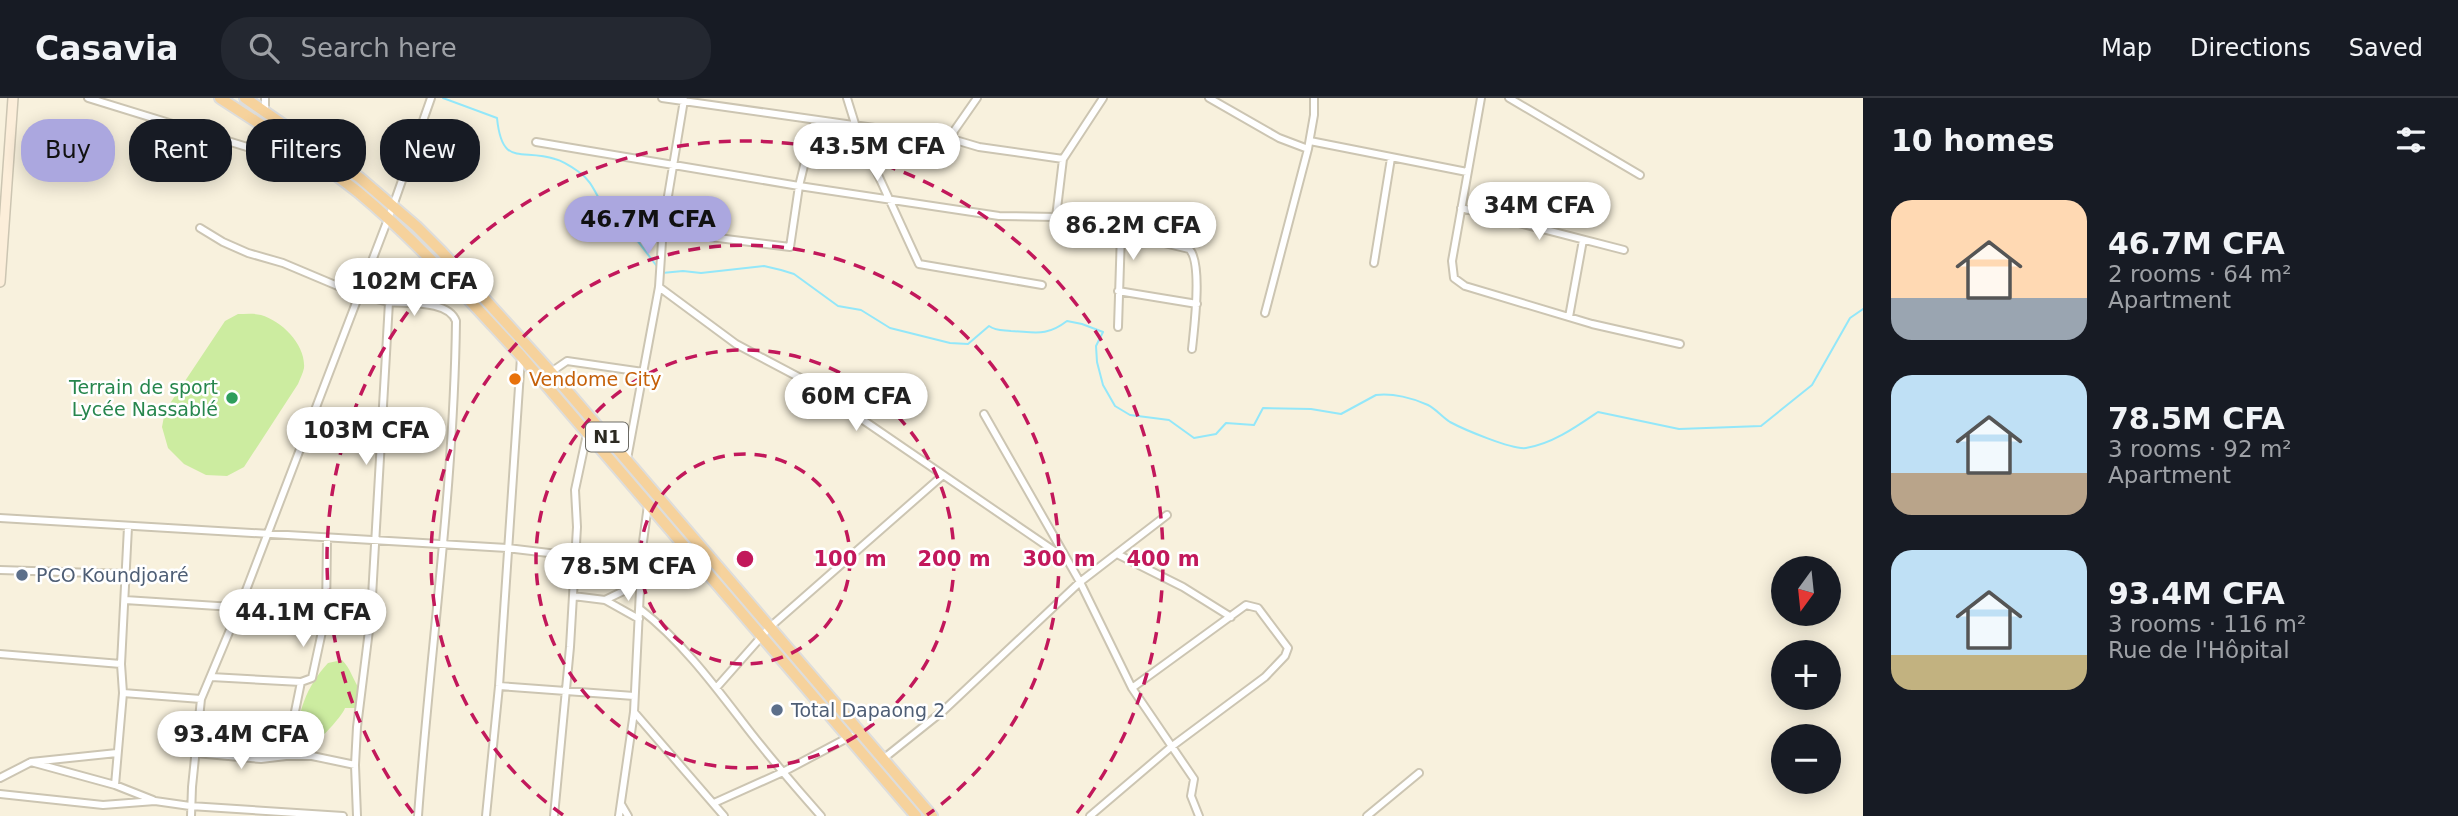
<!DOCTYPE html>
<html lang="en">
<head>
<meta charset="utf-8">
<style>
  :root { --surface:#171b24; --page:#242831; --text:#f1f3f6; --muted:#9ea1a6; --line:#363941; --accent:#aba7df }
  body { margin:0; font-family:"DejaVu Sans",sans-serif; background:var(--page); color:var(--text); height:100vh; display:flex; flex-direction:column; font-size:26px; white-space:nowrap }
  * { box-sizing:border-box; margin:0 }
  p { font-size:23px; color:var(--muted) }
  .icon { flex:none; width:38px; height:38px; fill:none; stroke:currentColor; stroke-width:2; stroke-linecap:round; stroke-linejoin:round }
  .map { position:relative; flex:1; overflow:hidden }
  .side { display:flex; flex-direction:column; background:var(--surface); width:595px }
  .side>* { flex:none }
  .guide { position:absolute; left:21px; top:21px; width:665px; height:63px; display:flex; gap:14px }
  .needle { width:46px; rotate:195deg }
  .buttons { position:absolute; left:1771px; top:458px; display:grid; gap:14px }
  .buttons a { display:grid; place-items:center; width:70px; height:70px; border-radius:50%; background:var(--surface); box-shadow:0 4px 18px #0003; font-size:35px }
  .price { position:absolute; translate:-50% -60px; padding:0 16px; border-radius:24px; background:#fff; color:#222; font-size:23px; line-height:46px; filter:drop-shadow(0 2px 4px #0008) }
  .price::after { content:''; position:absolute; left:50%; top:42px; width:21px; height:16px; margin-left:-10px; background:inherit; clip-path:polygon(0 0,100% 0,50% 100%) }
  .price.active { background:var(--accent); color:#111 }
  ul { padding:0; list-style:none }
  li { display:flex; align-items:center; gap:21px; height:175px; padding:0 28px }
  li span { display:grid; place-items:center; flex:none; width:196px; height:140px; border-radius:21px; color:#555 }
  li>.icon { margin-inline-start:auto }
  span .icon { width:84px; height:84px; fill:#fffc; stroke-width:1 }
  li b { font-size:30px }
  h2 { display:flex; justify-content:space-between; align-items:center; height:84px; padding:0 28px; font-size:30px }
  .chip { padding:0 24px; border-radius:28px; background:var(--surface); box-shadow:0 4px 18px #0003; font-size:24px; line-height:63px }
  .chip.active { background:var(--accent); color:#111 }
  header { display:flex; align-items:center; gap:42px; box-sizing:border-box; height:98px; padding:0 35px; background:var(--surface); border-bottom:2px solid var(--line) }
  header strong { font-size:33px }
  nav { display:flex; gap:38px; margin-inline-start:auto; font-size:24px }
  .search { width:490px; height:63px; background:var(--page); display:flex; align-items:center; gap:18px; box-sizing:border-box; padding:0 24px; border-radius:28px; color:var(--muted); font-size:26px }
  main { display:flex; flex:1; min-height:0 }
  .map>svg:first-child { display:block }
  .green { fill:#cceca0 }
  .lines { fill:none; stroke-linecap:round; stroke-linejoin:round }
  .stream { stroke:#93e7f9; stroke-width:2 }
  .minor-casing { stroke:#ccc5b2; stroke-width:10 }
  .secondary-casing { stroke:#ccc5b2; stroke-width:12 }
  .trunk-casing { stroke:#dddddc; stroke-width:14 }
  .minor { stroke:#fff; stroke-width:6 }
  .secondary { stroke:#fceeda; stroke-width:9 }
  .trunk { stroke:#f6d29c; stroke-width:10 }
  .ring { fill:none; stroke:#c2185b; stroke-width:3.5; stroke-dasharray:12 9 }
  .food-dot { fill:#e8710a; stroke:#fff; stroke-width:2.5 }
  .leisure-dot { fill:#2e9e5b; stroke:#fff; stroke-width:2.5 }
  .service-dot { fill:#5c6f8a; stroke:#fff; stroke-width:2.5 }
  .labels { text-anchor:middle; stroke-width:5; stroke-linejoin:round; paint-order:stroke }
  .shield { fill:#fff; stroke:#6b6a64; stroke-width:2 }
  .shield-label { font-size:18px; font-weight:bold; fill:#2c2a22 }
  .food-label { font-size:19px; fill:#c56008; stroke:#fff; text-anchor:start }
  .leisure-label { font-size:19px; fill:#27864d; stroke:#fff; text-anchor:end }
  .service-label { font-size:19px; fill:#4e5e75; stroke:#fff; text-anchor:start }
  .centre { fill:#c2185b; stroke:#fff; stroke-width:3.5 }
  .ring-label { font-size:21px; text-anchor:middle; font-weight:bold; fill:#c2185b; stroke:#fff; stroke-width:5; stroke-linejoin:round; paint-order:stroke }
</style>
</head>
<body>
<header>
<strong>Casavia</strong>
<div class="search"><svg class="icon" aria-label="search" viewBox="0 0 24 24"><circle cx="10" cy="10" r="6"/><path d="M15 15l6 6"/></svg>Search here</div>
<nav><a>Map</a><a>Directions</a><a>Saved</a></nav>
</header>
<main>
<div class="map">
<svg width="1863" height="718" viewBox="0 0 1863 718">
  <rect width="100%" height="100%" fill="#f8f1dd"/>
  <!-- green -->
  <path class="green" d="M238,216C245,216 254,215 261,217C282,223 306,247 304,270C303,275 300,281 298,286L244,369L227,378L206,377L184,366L168,350L162,329L165,313L225,223Z
    M342,562C351,571 353,582 360,592L356,610H345C343,618 311,652 303,654L296,648C297,615 306,589 328,565Z"/>
  <g class="lines">
    <!-- stream -->
    <path class="stream" d="M443,0L497,20C502,70 521,50 555,61C563,63 572,69 579,74C594,84 597,102 608,114L629,108L635,112L633,137L659,171
      M662,175L683,173L701,175L764,168L781,172L794,176L838,208L861,212L890,230L950,245L968,246L989,228C996,233 1002,232 1011,233C1035,234 1046,239 1067,223L1082,226L1103,234L1096,248L1097,264L1103,287L1115,308L1130,317L1169,322L1194,340L1216,336L1226,325L1254,327L1263,310L1311,311L1341,316L1376,297C1393,295 1413,300 1428,307C1436,311 1442,319 1450,324C1463,331 1512,352 1526,350C1552,346 1576,329 1598,314L1679,331L1761,328L1812,287L1850,220L1863,211"/>
    <defs>
      <path id="minor" d="M88,0L273,57L305,58
        M662,0L952,41L979,49L1063,61
        M847,0L856,29L919,166L1042,187
        M1209,0L1279,40L1308,51
        M1481,0L1452,163L1454,180L1465,188L1592,226L1680,246
        M1509,0L1640,77
        M265,13V0
        M952,41L954,33L977,0
        M1310,43L1467,74
        M536,44L799,88L999,118L1056,119L1189,151C1203,164 1194,231 1192,251
        M1461,110L1624,152
        M1056,119L1063,61L1103,0
        M663,128L710,139L790,149L799,88L815,23
        M200,130L223,144L248,155L283,165L359,197L389,204L371,516L357,629L355,667L357,718
        M1374,165L1391,60
        M659,189L736,246L806,283L1066,461
        M1118,193L1197,206
        M389,204C408,206 448,202 456,223C454,389 430,553 418,718
        M1265,215L1308,51L1314,17V0
        M1569,219L1583,142
        M1118,229L1121,135
        M551,274L567,263L643,274
        M984,316L1080,484L1132,590L1194,681L1191,698L1199,718
        M627,361L659,189L663,128L684,2
        M0,420L507,450L574,458
        M1117,456L1183,489L1231,519
        M0,472L127,476
        M573,498L605,502L639,521
        M125,502L326,515L371,516
        M605,502L640,485
        M640,511C684,545 717,591 751,635C774,664 797,691 821,718
        M0,556L121,566
        M211,579L301,584
        M499,588L634,598
        M717,589L770,529L942,378
        M123,595L201,601
        M634,614L724,718
        M195,655L261,661L286,658H312L355,667
        M286,658L301,584L312,580L326,515L327,440
        M883,661L943,613L1080,484L1167,417
        M31,664L115,687L153,702
        M0,680L31,664L117,655
        M115,687L123,595L121,566L128,429
        M0,696L103,707L155,703L190,708L343,718
        M714,705L783,674L851,638
        M621,706L628,718
        M191,718L192,689L201,601L240,508L393,108L431,0
        M486,718L499,588L521,259
        M554,718L570,549L577,429L575,392L587,336
        M619,718L634,614L642,451L648,407
        M1090,718L1171,649L1265,579L1285,558L1288,550L1258,510L1246,507L1132,590
        M1367,718L1419,675"/>
      <path id="secondary" d="M0,184L13,0"/>
      <path id="trunk" d="M220,0C267,31 314,59 358,94C417,143 469,202 521,258L916,718
        M245,0L360,80L416,128L442,154L551,274L932,718"/>
    </defs>
    <!-- minor casing -->
    <use href="#minor" class="minor-casing"/>
    <!-- secondary casing -->
    <use href="#secondary" class="secondary-casing"/>
    <!-- trunk casing -->
    <use href="#trunk" class="trunk-casing"/>
    <!-- minor -->
    <use href="#minor" class="minor"/>
    <!-- secondary -->
    <use href="#secondary" class="secondary"/>
    <!-- trunk -->
    <use href="#trunk" class="trunk"/>
  </g>
  <!-- distance rings -->
  <g class="ring">
    <circle cx="745" cy="461" r="105"/>
    <circle cx="745" cy="461" r="209"/>
    <path d="M563 717A314 314 0 1 1 927 717"/>
    <path d="M413 715A418 418 0 1 1 1077 715"/>
  </g>
  <!-- markers -->
  <circle class="food-dot" cx="515" cy="281" r="7"/>
  <circle class="leisure-dot" cx="232" cy="300" r="7"/>
  <g class="service-dot">
    <circle cx="22" cy="477" r="7"/>
    <circle cx="777" cy="612" r="7"/>
  </g>
  <g class="labels">
    <!-- shield labels -->
    <rect class="shield" x="586" y="324.5" width="42" height="29" rx="5"/>
    <g class="shield-label">
      <text x="607" y="345">N1</text>
    </g>
    <!-- food labels -->
    <g class="food-label">
      <text x="529" y="288">Vendome City</text>
    </g>
    <!-- leisure labels -->
    <g class="leisure-label">
      <text x="218" y="296">Terrain de sport<tspan x="218" dy="22">Lycée Nassablé</tspan></text>
    </g>
    <!-- service labels -->
    <g class="service-label">
      <text x="36" y="484">PCO Koundjoaré</text>
      <text x="791" y="619">Total Dapaong 2</text>
    </g>
  </g>
  <circle cx="745" cy="461" r="10" class="centre"/>
  <g class="ring-label">
    <text x="850" y="468">100 m</text>
    <text x="954" y="468">200 m</text>
    <text x="1059" y="468">300 m</text>
    <text x="1163" y="468">400 m</text>
  </g>
</svg>
<div class="buttons">
<a><svg class="needle" viewBox="-14 -14 28 28"><path d="M0-13l5 13h-10z" fill="#e53935"/><path d="M0 13l5-13h-10z" fill="#9ea1a6"/></svg></a>
<a>+</a>
<a>−</a>
</div>
<b class="price" style="left:877px;top:85px">43.5M CFA</b>
<b class="price" style="left:1539px;top:144px">34M CFA</b>
<b class="price active" style="left:648px;top:158px">46.7M CFA</b>
<b class="price" style="left:1133px;top:164px">86.2M CFA</b>
<b class="price" style="left:414px;top:220px">102M CFA</b>
<b class="price" style="left:856px;top:335px">60M CFA</b>
<b class="price" style="left:366px;top:369px">103M CFA</b>
<b class="price" style="left:628px;top:505px">78.5M CFA</b>
<b class="price" style="left:303px;top:551px">44.1M CFA</b>
<b class="price" style="left:241px;top:673px">93.4M CFA</b>
<div class="guide">
<a class="chip active">Buy</a>
<a class="chip">Rent</a>
<a class="chip">Filters</a>
<a class="chip">New</a>
</div>
</div>
<section class="side">
<h2>10 homes<svg class="icon" aria-label="filters" viewBox="0 0 24 24"><path d="M4 7h16M4 17h16"/><circle cx="9" cy="7" r="2"/><circle cx="15" cy="17" r="2"/></svg></h2>
<ul>
<li><span style="background:linear-gradient(#ffd9b3 70%,#9aa5b1 0)"><svg class="icon" aria-label="home" viewBox="0 0 24 24"><path d="M3 11l9-7 9 7M6 9v11h12V9"/></svg></span><div><b>46.7M CFA</b><p>2 rooms · 64 m²</p><p>Apartment</p></div></li>
<li><span style="background:linear-gradient(#bfe0f5 70%,#b9a48a 0)"><svg class="icon" aria-label="home" viewBox="0 0 24 24"><path d="M3 11l9-7 9 7M6 9v11h12V9"/></svg></span><div><b>78.5M CFA</b><p>3 rooms · 92 m²</p><p>Apartment</p></div></li>
<li><span style="background:linear-gradient(#bfe0f5 75%,#c2b280 0)"><svg class="icon" aria-label="home" viewBox="0 0 24 24"><path d="M3 11l9-7 9 7M6 9v11h12V9"/></svg></span><div><b>93.4M CFA</b><p>3 rooms · 116 m²</p><p>Rue de l'Hôpital</p></div></li>
</ul>
</section>
</main>
</body>
</html>
